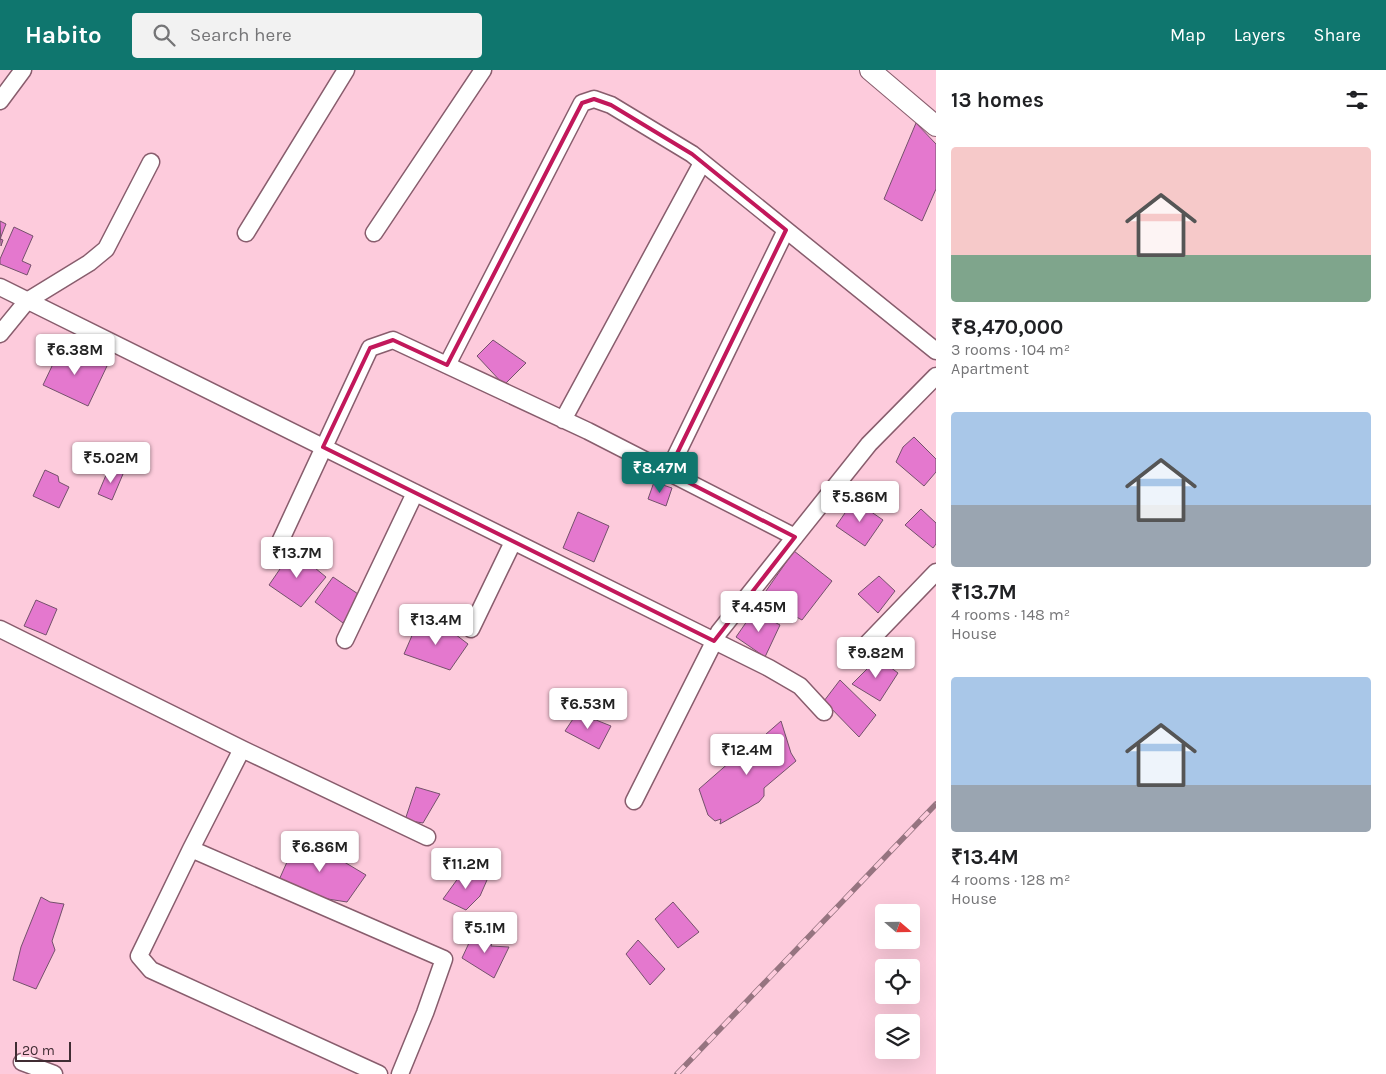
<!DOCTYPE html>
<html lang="en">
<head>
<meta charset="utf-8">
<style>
  :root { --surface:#fff; --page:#f2f2f2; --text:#202124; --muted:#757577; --accent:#0f766e }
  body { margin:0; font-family:Karla,sans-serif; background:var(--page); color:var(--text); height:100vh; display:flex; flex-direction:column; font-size:19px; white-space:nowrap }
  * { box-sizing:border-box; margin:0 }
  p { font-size:16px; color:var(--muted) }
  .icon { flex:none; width:28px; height:28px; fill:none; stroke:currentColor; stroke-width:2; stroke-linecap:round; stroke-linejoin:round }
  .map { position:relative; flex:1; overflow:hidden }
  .drawer { display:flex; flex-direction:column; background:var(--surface); width:450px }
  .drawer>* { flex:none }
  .needle { width:32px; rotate:110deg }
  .buttons { position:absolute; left:875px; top:834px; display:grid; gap:10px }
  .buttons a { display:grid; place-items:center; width:45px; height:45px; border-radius:5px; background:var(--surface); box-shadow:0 5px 20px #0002; font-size:25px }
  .scale { position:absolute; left:15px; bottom:12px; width:56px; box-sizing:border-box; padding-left:5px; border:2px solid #402c33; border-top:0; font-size:14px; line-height:18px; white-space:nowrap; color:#402c33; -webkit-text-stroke:4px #fdcbdc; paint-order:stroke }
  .price { position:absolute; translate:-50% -42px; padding:0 11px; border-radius:5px; background:#fff; color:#222; font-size:16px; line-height:32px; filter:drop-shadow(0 1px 2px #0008) }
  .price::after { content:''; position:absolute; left:50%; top:30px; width:15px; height:11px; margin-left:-8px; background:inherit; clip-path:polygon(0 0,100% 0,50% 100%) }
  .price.selected { background:var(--accent); color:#fff }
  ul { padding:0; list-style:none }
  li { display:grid; align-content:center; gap:10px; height:265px; padding:0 15px }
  li span { display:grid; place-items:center; height:155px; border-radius:5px; color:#555 }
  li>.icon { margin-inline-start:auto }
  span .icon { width:90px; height:90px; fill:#fffc; stroke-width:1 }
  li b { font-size:21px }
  h2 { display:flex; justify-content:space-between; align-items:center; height:60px; padding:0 15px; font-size:21px }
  header { display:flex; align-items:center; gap:30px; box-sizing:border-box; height:70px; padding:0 25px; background:var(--accent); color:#fff }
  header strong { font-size:24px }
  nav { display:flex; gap:28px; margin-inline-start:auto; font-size:18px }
  .search { width:350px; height:45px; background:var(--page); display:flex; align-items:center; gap:12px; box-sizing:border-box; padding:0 18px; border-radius:5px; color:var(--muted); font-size:19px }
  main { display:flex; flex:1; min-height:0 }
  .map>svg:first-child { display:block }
  .building { fill:#e478ce; stroke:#74516b }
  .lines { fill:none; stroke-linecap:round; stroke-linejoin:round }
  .minor-casing { stroke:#885d6d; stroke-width:19 }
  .tertiary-casing { stroke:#885d6d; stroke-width:22 }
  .minor { stroke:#fff; stroke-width:16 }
  .tertiary { stroke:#fff; stroke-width:20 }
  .rail-casing { stroke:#967480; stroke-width:5.5 }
  .rail { stroke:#fdcbdc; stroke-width:4; stroke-dasharray:11; stroke-linecap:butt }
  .marked { fill:none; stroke:#c2185b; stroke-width:4; stroke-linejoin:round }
</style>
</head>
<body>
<header>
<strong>Habito</strong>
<div class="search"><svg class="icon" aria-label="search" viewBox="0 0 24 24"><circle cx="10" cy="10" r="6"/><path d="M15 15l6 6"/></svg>Search here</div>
<nav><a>Map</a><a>Layers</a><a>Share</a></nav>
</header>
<main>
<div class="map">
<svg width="936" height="1004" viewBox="0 0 936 1004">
  <rect width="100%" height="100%" fill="#fdcbdc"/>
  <!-- building -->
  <path class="building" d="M916,53L936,74V119L922,151L884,129Z
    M0,151L6,154L0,169L3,170L1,176Z
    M14,157L33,166L22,191L31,195L27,205L0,194V189Z
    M493,270L526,293L504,315L477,286Z
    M62,275L107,296L88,336L43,315Z
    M914,367L936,389V402L924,416L896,392L903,377Z
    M109,398L123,404L112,430L98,424Z
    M45,400L58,406L59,412L69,417L59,438L33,426Z
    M654,412L672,418L666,436L648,429Z
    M854,430L883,450L865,476L836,456Z
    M921,439L936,453V474L933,478L905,455Z
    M578,442L609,456L594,492L563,478Z
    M293,480L326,507L301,537L269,515Z
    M794,481L832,511L802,550L761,528Z
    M879,506L895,521L878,543L858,524Z
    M333,507L361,526L343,553L315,532Z
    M36,530L57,539L46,565L24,556Z
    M754,541L780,555L765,587L736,567Z
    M417,554L447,558L468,574L450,600L404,584Z
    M878,588L898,603L880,631L852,614Z
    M840,610L876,645L859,667L824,631Z
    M579,640L588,651L596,650L611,656L599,679L565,661Z
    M781,651L791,683L796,691L764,718V726L759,732L720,754L721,749L715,751L708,745L699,719L731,691L750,678Z
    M416,717L440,724L423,753L405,750Z
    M299,765L366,805L347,832L315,827L279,810Z
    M464,800L479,809L480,804L487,810L480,826L466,840L443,829Z
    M41,827L50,832L64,834L52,871L55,880L36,919L13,910L21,877Z
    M673,832L699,862L678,878L655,849Z
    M475,860L493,869L491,876L509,877L494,908L462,888Z
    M638,870L665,899L650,915L626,884Z"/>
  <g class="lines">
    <defs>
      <path id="minor" d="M0,31L23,0
        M246,163L346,0
        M374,163L483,0
        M0,217L769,598L800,616L824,642
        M0,264L27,231L89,193L106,179L151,92
        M447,295L582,33L594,29L611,35L692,84L936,281
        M563,350L702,93
        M668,402L786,160
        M272,489L370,278L393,270L588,361L795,467
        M0,559L242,679L427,767
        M471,559L513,472
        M345,570L415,423
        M860,581L936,502
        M242,679L191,779L139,886L151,900L379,1004
        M634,731L719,562L869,374L936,306
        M191,779L444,889L425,943L400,1004
        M22,992L54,1004"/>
      <path id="tertiary" d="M870,0L936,56"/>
    </defs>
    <!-- minor casing -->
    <use href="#minor" class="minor-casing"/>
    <!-- tertiary casing -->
    <use href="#tertiary" class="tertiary-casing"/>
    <!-- minor -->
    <use href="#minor" class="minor"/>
    <!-- tertiary -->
    <use href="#tertiary" class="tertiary"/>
    <defs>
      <path id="rail" d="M677,1004L936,734"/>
    </defs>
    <!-- rail casing -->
    <use href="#rail" class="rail-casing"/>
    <!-- rail -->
    <use href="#rail" class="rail"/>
  </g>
  <!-- marked area -->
  <path class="marked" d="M594,29L611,35L692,84L786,160L668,402L795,467L714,571L323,377L370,278L393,270L447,295L582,33Z"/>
</svg>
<div class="buttons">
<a><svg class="needle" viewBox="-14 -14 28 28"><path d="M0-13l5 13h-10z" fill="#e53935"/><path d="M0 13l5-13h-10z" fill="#757577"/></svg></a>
<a><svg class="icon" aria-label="locate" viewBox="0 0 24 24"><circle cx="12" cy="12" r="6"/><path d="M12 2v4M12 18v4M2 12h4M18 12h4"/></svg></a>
<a><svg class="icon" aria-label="layers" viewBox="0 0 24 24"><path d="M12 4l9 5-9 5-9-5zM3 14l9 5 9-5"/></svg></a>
</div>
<div class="scale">20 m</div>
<b class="price" style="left:75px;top:306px">₹6.38M</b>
<b class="price" style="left:111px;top:414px">₹5.02M</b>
<b class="price selected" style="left:660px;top:424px">₹8.47M</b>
<b class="price" style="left:860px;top:453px">₹5.86M</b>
<b class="price" style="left:297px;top:509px">₹13.7M</b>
<b class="price" style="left:759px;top:563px">₹4.45M</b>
<b class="price" style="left:436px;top:576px">₹13.4M</b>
<b class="price" style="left:876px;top:609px">₹9.82M</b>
<b class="price" style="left:588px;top:660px">₹6.53M</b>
<b class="price" style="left:747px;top:706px">₹12.4M</b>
<b class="price" style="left:320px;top:803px">₹6.86M</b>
<b class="price" style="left:466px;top:820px">₹11.2M</b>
<b class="price" style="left:485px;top:884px">₹5.1M</b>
</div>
<section class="drawer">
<h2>13 homes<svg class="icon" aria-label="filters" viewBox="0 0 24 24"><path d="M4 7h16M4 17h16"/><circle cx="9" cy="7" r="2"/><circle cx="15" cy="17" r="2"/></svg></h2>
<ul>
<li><span style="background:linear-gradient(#f6c9c9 70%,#7fa58c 0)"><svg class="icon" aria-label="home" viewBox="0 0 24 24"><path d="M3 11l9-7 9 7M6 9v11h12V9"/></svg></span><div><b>₹8,470,000</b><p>3 rooms · 104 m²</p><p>Apartment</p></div></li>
<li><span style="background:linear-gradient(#a9c7e8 60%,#9aa5b1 0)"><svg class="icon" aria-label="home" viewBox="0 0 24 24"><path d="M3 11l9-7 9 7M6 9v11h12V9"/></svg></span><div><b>₹13.7M</b><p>4 rooms · 148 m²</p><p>House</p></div></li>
<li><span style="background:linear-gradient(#a9c7e8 70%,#9aa5b1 0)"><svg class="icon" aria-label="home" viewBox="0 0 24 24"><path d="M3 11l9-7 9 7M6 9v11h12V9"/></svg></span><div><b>₹13.4M</b><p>4 rooms · 128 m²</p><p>House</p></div></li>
</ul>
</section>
</main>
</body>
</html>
